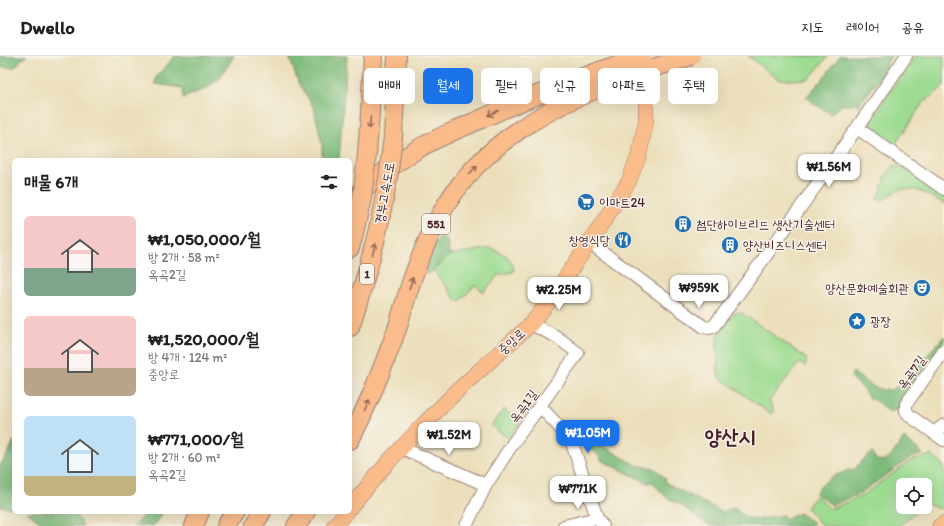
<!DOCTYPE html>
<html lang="ko">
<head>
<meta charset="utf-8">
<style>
  :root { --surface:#fff; --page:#f6f6f6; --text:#222; --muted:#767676; --line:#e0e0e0; --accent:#1a73e8 }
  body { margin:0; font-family:Itim,"Poor Story",sans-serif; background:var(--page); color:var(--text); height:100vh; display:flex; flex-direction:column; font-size:15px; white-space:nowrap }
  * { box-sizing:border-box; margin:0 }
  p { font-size:13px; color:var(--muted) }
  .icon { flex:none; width:22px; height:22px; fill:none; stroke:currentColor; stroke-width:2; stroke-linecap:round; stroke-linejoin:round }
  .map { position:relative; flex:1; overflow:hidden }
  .panel { position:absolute; left:12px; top:102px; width:340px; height:356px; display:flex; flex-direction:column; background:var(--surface); border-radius:6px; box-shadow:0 4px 16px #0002 }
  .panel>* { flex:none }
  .top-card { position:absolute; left:364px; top:12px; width:380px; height:36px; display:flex; gap:8px }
  .fabs { position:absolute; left:896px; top:422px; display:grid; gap:8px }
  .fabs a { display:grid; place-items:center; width:36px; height:36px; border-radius:6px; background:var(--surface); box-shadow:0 4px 16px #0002; font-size:20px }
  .price { position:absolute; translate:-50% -34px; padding:0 9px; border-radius:8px; background:#fff; color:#222; font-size:13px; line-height:26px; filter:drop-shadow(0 1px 2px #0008) }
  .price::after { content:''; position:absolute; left:50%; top:24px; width:12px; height:9px; margin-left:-6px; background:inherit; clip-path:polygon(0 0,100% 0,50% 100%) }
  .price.active { background:var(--accent); color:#fff }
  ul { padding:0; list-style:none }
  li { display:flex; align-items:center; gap:12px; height:100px; padding:0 12px }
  li span { display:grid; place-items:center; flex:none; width:112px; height:80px; border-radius:6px; color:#555 }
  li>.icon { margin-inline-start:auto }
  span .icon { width:48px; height:48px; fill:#fffc; stroke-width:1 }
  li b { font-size:17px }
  h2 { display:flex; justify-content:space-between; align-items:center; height:48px; padding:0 12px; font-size:17px }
  .tag { padding:0 14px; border-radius:6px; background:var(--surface); box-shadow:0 4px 16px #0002; font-size:14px; line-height:36px }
  .tag.active { background:var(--accent); color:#fff }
  header { display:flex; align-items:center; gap:24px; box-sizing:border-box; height:56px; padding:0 20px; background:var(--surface); border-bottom:1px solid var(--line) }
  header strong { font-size:19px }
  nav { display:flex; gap:22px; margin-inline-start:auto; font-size:14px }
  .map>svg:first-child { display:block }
  .green { fill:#9cdb90; stroke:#737d5e }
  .forest { fill:#7dbb7a; stroke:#646d52 }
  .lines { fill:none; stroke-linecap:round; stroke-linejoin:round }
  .minor-casing { stroke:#9a7f73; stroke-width:14 }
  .major-casing { stroke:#9a7f73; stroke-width:16 }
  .highway-casing { stroke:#9a7f73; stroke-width:20 }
  .minor { stroke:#fff; stroke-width:12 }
  .major { stroke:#fabc8b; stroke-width:15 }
  .highway { stroke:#fabc8b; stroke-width:18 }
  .highway-bridge-casing { stroke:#9a7f73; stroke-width:20; stroke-linecap:butt }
  .highway-bridge { stroke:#fabc8b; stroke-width:18 }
  .oneway { stroke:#996656 }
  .labels { text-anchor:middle; stroke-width:3; stroke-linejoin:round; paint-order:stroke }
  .shield { fill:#f7f3e8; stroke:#7e5f64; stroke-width:1 }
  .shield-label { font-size:12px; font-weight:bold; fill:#4a1f2b }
  .street-label { font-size:13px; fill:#4a1f2b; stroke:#f7f3e8 }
  .poi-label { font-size:13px; fill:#4a1f2b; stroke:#f7f3e8; text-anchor:start }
  .town-label { font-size:21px; font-weight:bold; fill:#4a1f2b; stroke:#f7f3e8 }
</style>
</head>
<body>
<header>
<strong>Dwello</strong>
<nav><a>지도</a><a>레이어</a><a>공유</a></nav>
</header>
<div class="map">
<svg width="944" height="470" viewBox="0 0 944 470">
  <rect width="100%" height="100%" fill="#f7f3e8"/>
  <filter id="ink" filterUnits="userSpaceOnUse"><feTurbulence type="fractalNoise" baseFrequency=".025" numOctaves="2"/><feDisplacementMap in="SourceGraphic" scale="8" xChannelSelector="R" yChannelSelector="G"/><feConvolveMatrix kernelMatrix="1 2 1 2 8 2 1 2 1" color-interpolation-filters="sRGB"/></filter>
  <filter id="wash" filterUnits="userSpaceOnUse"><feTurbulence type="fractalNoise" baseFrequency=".012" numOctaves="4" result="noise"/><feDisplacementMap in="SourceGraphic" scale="16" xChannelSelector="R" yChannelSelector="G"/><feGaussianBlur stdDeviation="0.9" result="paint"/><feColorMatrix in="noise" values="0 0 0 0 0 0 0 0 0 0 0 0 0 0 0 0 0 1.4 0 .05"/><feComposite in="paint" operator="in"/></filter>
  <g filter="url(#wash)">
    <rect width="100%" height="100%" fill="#ebdfbb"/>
    <!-- green -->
    <path class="green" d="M748,0H828L809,23L789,24L778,23Z
      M915,0H944V30L923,47L894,90L870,73L874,59Z
      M894,109L903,112L935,134L944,142V148C920,134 905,124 882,145L877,143L882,134L881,130L886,125L884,122Z
      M490,192C503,198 511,199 514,214L513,216L498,219L484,236L475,229L460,245H457L433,214L450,199Z
      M734,257H742L806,302V307L805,310L799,307L769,345L774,355L771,358L719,321L718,315L717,280Z
      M504,353L520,366L508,382L491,370Z
      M931,399L944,410V448L939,453L926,447L925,448V429H903V451H921L899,470H822L807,452L816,439L830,453L862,440L910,405Z"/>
    <!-- forest -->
    <path class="forest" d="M0,0H27L22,3L14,12L0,11Z
      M175,0H234L219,23L205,33L183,42V32L155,28L156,21Z
      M289,0H347L339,104H322V88L314,52L298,26Z
      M840,0H891L877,26L858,50L854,46L850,50L843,48L831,58L816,49L806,41L823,23Z
      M440,180L447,184L448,191L450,199L433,214L432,216H428L427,219L425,216C426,203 433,191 440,180Z
      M944,280V285L941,290L929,307L925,310L914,329L901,346L900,352L896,355L893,354L892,356C883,354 879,344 870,343L866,338L863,333L851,321L853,316C862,323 873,333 885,334C902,336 922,305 932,293C937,288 940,286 944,280Z
      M587,378L596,379L601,389L636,409L654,412L665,422L666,427L722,456L730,453L734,452L746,461L756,464L783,459L785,464L799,457L814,467L809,470H710L693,458L681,449L667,442L659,434L653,426L648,427L601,404C598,397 591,393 584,390Z
      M904,382L923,398L910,402L859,438L832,449L815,437C820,431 825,425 832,421C837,418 842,418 847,414L853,415L861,406L872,396L876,404L885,405L892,399Z
      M14,384V452L0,450V409L8,398Z
      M27,456H74L83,470H45Z
      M147,456H163L153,470H133Z"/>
  </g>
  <g filter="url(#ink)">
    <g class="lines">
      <defs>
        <path id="minor" d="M857,72L944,133
          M590,187L704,271L709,272L713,271C745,230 775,187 805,145C839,97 874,49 906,0
          M944,295L906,348V355L910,360L944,384
          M540,350L571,384L597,462L603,470
          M934,377L944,369
          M402,392L486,429
          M466,470L486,429L513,387L578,297L557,281L531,268
          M564,470L597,462"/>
        <path id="major" d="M350,451L390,404L423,369L458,334L531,268L551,243L602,168L629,125L639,99L646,65V36L640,6
          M334,470L346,456
          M940,470L944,467"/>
        <path id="highway" d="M393,81L397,0
          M367,98L370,56L373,0
          M350,145C371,125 393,108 418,93C434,83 452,76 470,68C515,47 561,29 608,12
          M350,192L354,177
          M350,271C362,235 372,200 380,164
          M350,384C369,348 384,309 398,270C403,252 408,235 414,218C423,194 433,170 446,149C484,87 548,51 615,26
          M194,470L200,456
          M226,470L235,456
          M253,470L262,456
          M296,470L306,456"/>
      </defs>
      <!-- minor casing -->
      <use href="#minor" class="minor-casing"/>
      <!-- major casing -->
      <use href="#major" class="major-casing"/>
      <!-- highway casing -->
      <use href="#highway" class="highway-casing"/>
      <!-- minor -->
      <use href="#minor" class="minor"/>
      <!-- major -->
      <use href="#major" class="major"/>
      <!-- highway -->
      <use href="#highway" class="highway"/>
      <defs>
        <path id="highway-bridge" d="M608,12L642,0
          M615,26L650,13L691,0
          M380,164L388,122L393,81
          M354,177L362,142L367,98"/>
      </defs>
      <!-- highway-bridge casing -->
      <use href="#highway-bridge" class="highway-bridge-casing"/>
      <!-- highway-bridge -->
      <use href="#highway-bridge" class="highway-bridge"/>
    </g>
    <!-- one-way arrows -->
    <defs><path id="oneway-shaft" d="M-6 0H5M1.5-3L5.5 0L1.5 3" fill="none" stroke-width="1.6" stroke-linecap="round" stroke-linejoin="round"/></defs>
    <g class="oneway">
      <use href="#oneway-shaft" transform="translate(493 57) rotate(155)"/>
      <use href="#oneway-shaft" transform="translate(370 67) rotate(95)"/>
      <use href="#oneway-shaft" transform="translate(473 114) rotate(-48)"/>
      <use href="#oneway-shaft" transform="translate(374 193) rotate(-76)"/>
      <use href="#oneway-shaft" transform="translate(411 227) rotate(-72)"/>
      <use href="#oneway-shaft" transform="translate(367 349) rotate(-66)"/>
    </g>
  </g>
  <!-- icons -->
  <defs>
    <symbol id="supermarket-disc" viewBox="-11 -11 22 22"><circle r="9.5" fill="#1f6fb2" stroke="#f7f3e8"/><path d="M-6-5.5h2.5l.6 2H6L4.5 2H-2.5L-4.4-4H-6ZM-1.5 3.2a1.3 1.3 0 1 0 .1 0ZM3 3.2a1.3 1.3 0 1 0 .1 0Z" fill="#fff"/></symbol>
    <symbol id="building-disc" viewBox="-11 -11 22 22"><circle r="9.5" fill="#1f6fb2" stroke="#f7f3e8"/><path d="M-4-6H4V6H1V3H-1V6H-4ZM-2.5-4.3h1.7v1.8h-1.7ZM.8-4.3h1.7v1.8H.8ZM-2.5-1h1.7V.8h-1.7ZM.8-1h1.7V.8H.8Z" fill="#fff"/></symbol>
    <symbol id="restaurant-disc" viewBox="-11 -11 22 22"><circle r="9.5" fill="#1f6fb2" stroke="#f7f3e8"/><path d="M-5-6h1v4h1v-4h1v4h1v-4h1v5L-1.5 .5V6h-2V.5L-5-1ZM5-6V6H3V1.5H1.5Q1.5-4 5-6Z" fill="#fff"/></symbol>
    <symbol id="theatre-disc" viewBox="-11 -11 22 22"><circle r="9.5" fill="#1f6fb2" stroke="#f7f3e8"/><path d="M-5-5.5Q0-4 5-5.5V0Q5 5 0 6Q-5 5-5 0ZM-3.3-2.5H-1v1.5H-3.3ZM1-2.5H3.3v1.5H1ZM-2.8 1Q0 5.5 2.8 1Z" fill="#fff"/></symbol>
    <symbol id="sight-disc" viewBox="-11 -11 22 22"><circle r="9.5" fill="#1f6fb2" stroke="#f7f3e8"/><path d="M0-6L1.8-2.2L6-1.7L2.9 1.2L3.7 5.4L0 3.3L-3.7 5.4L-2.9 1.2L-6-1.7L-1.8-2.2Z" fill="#fff"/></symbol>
  </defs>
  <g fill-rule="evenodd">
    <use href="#supermarket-disc" x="576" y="136" width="20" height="20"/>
    <use href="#building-disc" x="673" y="158" width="20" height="20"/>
    <use href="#restaurant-disc" x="613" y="174" width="20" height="20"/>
    <use href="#building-disc" x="720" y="179" width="20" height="20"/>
    <use href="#theatre-disc" x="912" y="222" width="20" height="20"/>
    <use href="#sight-disc" x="847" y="255" width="20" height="20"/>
  </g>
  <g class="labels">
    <!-- shield labels -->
    <g class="shield">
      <rect x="422" y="158" width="28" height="20" rx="3"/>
      <rect x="360" y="208" width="14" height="20" rx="3"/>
    </g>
    <g class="shield-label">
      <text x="436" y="172">551</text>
      <text x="367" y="222">1</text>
    </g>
    <!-- street labels -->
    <g class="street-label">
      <text transform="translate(384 137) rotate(-80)" y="5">경부고속도로</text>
      <text transform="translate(511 285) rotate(-42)" y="5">중앙로</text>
      <text transform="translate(911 316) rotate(-54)" y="5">옥곡7길</text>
      <text transform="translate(523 350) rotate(-54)" y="5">옥곡1길</text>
    </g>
    <!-- poi labels -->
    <g class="poi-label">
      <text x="599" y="151">이마트24</text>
      <text x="696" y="173">첨단하이브리드 생산기술센터</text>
      <text x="610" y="189" text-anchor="end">창영식당</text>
      <text x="743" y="194">양산비즈니스센터</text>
      <text x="909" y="237" text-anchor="end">양산문화예술회관</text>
      <text x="870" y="270">광장</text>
    </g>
    <!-- town labels -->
    <g class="town-label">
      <text x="730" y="388">양산시</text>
    </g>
  </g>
</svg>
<div class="fabs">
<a><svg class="icon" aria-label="locate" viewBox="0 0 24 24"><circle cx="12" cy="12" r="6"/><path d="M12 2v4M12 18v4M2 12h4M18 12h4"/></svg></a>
</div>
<b class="price" style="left:829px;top:132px">₩1.56M</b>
<b class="price" style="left:699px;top:253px">₩959K</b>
<b class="price" style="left:559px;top:255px">₩2.25M</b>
<b class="price active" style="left:588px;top:398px">₩1.05M</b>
<b class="price" style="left:449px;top:400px">₩1.52M</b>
<b class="price" style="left:578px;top:454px">₩771K</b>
<div class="top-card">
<a class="tag">매매</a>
<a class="tag active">월세</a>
<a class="tag">필터</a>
<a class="tag">신규</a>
<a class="tag">아파트</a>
<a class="tag">주택</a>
</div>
<section class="panel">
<h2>매물 6개<svg class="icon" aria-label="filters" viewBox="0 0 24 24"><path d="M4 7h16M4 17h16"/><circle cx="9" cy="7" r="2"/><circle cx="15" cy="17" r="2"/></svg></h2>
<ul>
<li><span style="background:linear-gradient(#f6c9c9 65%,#7fa58c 0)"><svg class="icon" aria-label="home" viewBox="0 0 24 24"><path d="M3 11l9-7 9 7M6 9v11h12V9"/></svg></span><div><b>₩1,050,000/월</b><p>방 2개 · 58 m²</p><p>옥곡2길</p></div></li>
<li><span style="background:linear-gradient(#f6c9c9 65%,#b9a48a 0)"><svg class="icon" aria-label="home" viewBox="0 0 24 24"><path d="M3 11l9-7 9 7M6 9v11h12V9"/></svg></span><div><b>₩1,520,000/월</b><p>방 4개 · 124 m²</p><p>중앙로</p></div></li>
<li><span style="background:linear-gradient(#bfe0f5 75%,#c2b280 0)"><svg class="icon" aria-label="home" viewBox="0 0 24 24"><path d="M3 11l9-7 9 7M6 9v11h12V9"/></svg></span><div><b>₩771,000/월</b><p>방 2개 · 60 m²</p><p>옥곡2길</p></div></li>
</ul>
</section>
</div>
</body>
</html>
